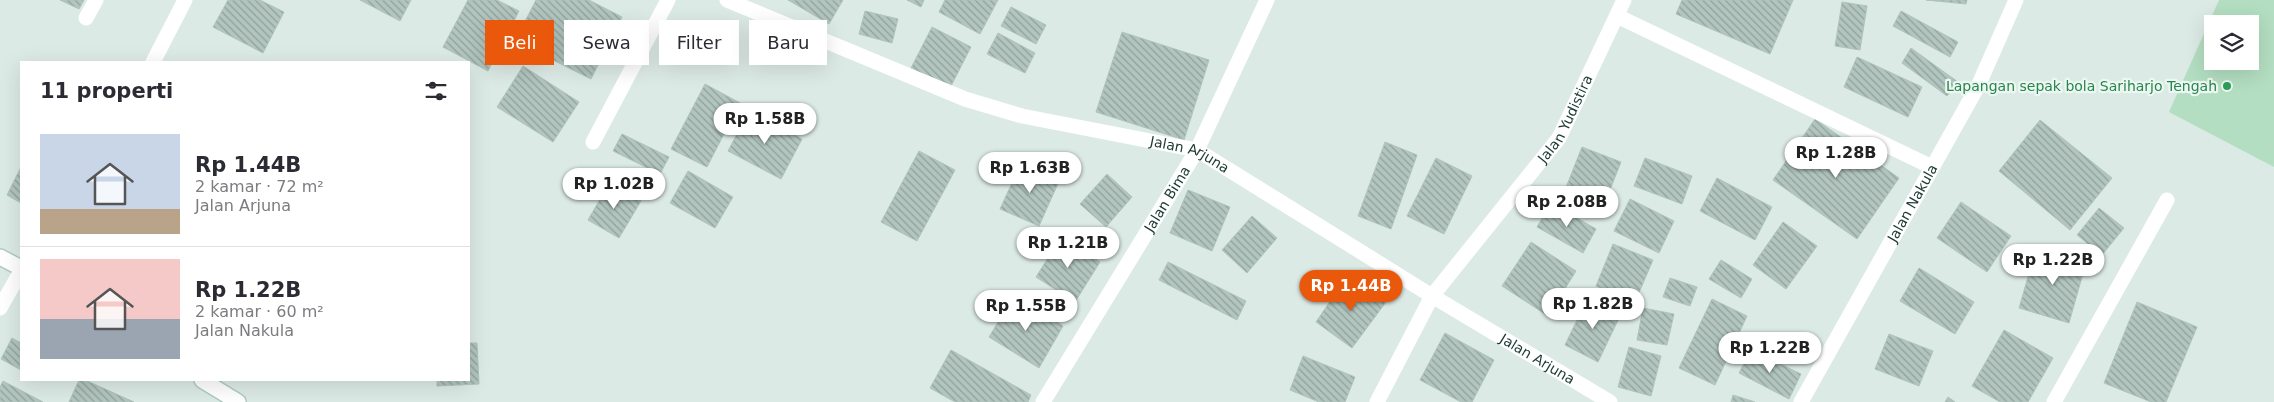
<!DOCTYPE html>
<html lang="id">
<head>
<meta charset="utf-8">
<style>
  :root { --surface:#fff; --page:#f7f7f7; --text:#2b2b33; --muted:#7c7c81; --line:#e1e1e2; --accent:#ea580c }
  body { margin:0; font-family:"DejaVu Sans",sans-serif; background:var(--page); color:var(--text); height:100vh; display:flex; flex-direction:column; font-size:19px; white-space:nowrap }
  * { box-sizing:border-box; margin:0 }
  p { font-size:16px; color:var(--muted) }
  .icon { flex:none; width:28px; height:28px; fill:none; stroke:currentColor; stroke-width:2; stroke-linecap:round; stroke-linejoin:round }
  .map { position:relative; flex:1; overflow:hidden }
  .side { position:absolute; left:20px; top:61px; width:450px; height:320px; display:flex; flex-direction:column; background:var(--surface); border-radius:0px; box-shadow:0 5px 20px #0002 }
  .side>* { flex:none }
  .banner { position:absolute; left:485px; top:20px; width:475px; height:45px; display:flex; gap:10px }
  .buttons { position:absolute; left:2204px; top:15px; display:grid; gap:10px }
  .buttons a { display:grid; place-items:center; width:55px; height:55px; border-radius:0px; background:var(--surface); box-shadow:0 5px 20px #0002; font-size:25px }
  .price { position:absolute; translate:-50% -42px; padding:0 11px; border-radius:18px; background:#fff; color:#222; font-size:16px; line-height:32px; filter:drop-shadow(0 1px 2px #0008) }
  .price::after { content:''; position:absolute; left:50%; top:30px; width:15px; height:11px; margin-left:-8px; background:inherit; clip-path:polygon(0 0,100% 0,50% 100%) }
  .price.active { background:var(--accent); color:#fff }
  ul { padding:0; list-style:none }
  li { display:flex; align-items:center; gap:15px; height:125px; padding:0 20px }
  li+li { border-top:1px solid var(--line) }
  li span { display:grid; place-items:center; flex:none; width:140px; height:100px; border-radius:0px; color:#555 }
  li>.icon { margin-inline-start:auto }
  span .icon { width:60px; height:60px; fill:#fffc; stroke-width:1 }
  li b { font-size:21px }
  h2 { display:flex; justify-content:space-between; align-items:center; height:60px; padding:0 20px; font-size:21px }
  .pill { padding:0 18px; border-radius:0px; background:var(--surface); box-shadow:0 5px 20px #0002; font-size:18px; line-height:45px }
  .pill.active { background:var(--accent); color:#fff }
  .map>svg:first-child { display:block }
  .grass { fill:#b3dec1; fill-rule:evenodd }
  .building { fill:url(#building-back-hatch); stroke:#afc4bd }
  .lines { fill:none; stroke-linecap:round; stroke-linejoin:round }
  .secondary-casing { stroke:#afcbc2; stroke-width:18 }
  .street { stroke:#fff; stroke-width:15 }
  .secondary { stroke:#fff; stroke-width:15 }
  .leisure-dot { fill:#2e9e5b; stroke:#edf7f2; stroke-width:2 }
  .labels { text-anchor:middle; stroke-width:4.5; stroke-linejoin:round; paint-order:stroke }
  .leisure-label { font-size:14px; fill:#27864d; stroke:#edf7f2; text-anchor:end }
  .street-label { font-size:14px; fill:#1d3a34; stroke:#edf7f2 }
</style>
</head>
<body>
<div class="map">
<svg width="2274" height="402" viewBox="0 0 2274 402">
  <defs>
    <pattern id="building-back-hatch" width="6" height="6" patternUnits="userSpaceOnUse" patternTransform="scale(1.25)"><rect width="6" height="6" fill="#b2c5be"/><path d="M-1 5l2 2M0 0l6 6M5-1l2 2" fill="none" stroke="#90a19b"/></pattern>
  </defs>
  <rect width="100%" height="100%" fill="#dceae5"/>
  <!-- grass -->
  <path class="grass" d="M2219,0H2274V167L2169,112ZM2212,24H2250V61H2212Z"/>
  <!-- building -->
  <path class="building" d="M60,0H84L79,9Z
    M228,0H260L284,12L263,53L213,27Z
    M360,0H411L400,21Z
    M468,0H497L519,11L488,71L443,47Z
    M536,0H589L622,17L591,79L515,41Z
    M788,0H843L829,24Z
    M907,0H924L921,7Z
    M945,0H998L980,34L939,12Z
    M1682,0H1793L1770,54L1676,14Z
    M1926,0H1967L1966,4Z
    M1842,2L1867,6L1860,50L1835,46Z
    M1011,7L1046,25L1036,44L1001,26Z
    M865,11L898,19L892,43L859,34Z
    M1901,11L1958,42L1950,57L1893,26Z
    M932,27L971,47L949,90L910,70Z
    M1122,32L1209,60L1184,140L1096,112Z
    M998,33L1035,53L1025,73L987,54Z
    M1911,48L1958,82L1947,96L1902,63Z
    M1857,57L1922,87L1908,117L1844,87Z
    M523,66L579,102L553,142L497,107Z
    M705,84L740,103L707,167L671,149Z
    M749,111L802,139L781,179L728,151Z
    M1815,119L1899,178L1857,239L1773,180Z
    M2040,120L2112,178L2070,230L1999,171Z
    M622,134L669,157L660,174L613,151Z
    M1385,142L1417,155L1391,229L1358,216Z
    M1582,147L1621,162L1604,205L1565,190Z
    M919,151L955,170L917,241L881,222Z
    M1436,158L1472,176L1444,234L1407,216Z
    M1645,158L1692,176L1682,204L1634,186Z
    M1022,161L1060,179L1039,226L1000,209Z
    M21,167V203L7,195Z
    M688,171L733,197L715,228L670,203Z
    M1107,174L1132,197L1106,227L1080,204Z
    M1717,178L1772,207L1755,240L1700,211Z
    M610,182L641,201L619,238L588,220Z
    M1188,190L1230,207L1212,251L1170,233Z
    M1630,199L1674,221L1659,253L1614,231Z
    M1961,202L2011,236L1987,272L1937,238Z
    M1551,203L1596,229L1583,253L1537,227Z
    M2099,208L2124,228L2102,255L2077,235Z
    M1252,216L1277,238L1247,273L1222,250Z
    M1783,222L1817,246L1786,289L1753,265Z
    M1061,237L1100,262L1075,302L1036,277Z
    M1531,242L1576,271L1548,316L1502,286Z
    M1613,244L1653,260L1635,302L1596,286Z
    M2036,249L2086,263L2069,323L2019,308Z
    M1721,260L1752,279L1741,298L1709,279Z
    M1168,262L1246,301L1237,320L1159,280Z
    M1919,268L1974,302L1955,334L1900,301Z
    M1348,275L1386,302L1352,348L1316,322Z
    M1670,278L1697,287L1690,306L1663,297Z
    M1014,296L1063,326L1039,368L989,337Z
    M1588,297L1621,314L1598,362L1565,345Z
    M1712,299L1747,316L1715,385L1679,368Z
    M2137,302L2197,327L2166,402H2151L2104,383Z
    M1643,308L1674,314L1667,345L1637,340Z
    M2004,330L2053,358L2028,402H2000L1972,386Z
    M1445,333L1494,360L1472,402H1461L1420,380Z
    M1889,334L1933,351L1919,386L1875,369Z
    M12,338L21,343V370L1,359Z
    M469,343H477L479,384L437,386V380H469Z
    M1629,347L1661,356L1651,396L1618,387Z
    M951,350L1031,395L1028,402H955L930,388Z
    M1751,350L1801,374L1789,399L1739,373Z
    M1303,356L1355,377L1345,402H1319L1290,390Z
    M79,380H85L134,402H69Z
    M3,381L43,402H0V387Z
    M1733,395L1755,402H1731Z
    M1948,397L1955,402H1945Z"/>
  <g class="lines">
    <defs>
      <path id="secondary" d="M0,257L21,268
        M202,380L238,402"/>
    </defs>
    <!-- secondary casing -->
    <use href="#secondary" class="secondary-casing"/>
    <!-- street -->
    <g class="street">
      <path id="s1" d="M727,0L965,99L1022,116L1197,150L1432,296L1610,402"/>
      <path d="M1617,16L1932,167"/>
      <path d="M86,18L96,0"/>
      <path d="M153,62L185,0"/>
      <path d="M593,142L668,0"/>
      <path d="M0,308L21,271"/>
      <path id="s2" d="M1043,402L1197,150L1267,0"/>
      <path id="s3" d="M1377,402L1432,296L1559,138L1624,0"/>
      <path id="s4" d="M1801,402L1979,84L2016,0"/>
      <path d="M2054,402L2167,200"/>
    </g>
    <!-- secondary -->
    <use href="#secondary" class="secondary"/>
  </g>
  <!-- markers -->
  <circle class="leisure-dot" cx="2227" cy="86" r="5"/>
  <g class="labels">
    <!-- leisure labels -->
    <g class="leisure-label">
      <text x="2217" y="91">Lapangan sepak bola Sariharjo Tengah</text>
    </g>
    <!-- street labels -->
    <g class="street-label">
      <text dy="5" stroke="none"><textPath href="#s3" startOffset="342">Jalan Yudistira</textPath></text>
      <text dy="5" stroke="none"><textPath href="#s1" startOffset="490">Jalan Arjuna</textPath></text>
      <text dy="5" stroke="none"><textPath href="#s2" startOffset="238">Jalan Bima</textPath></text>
      <text dy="5" stroke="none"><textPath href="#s4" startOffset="228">Jalan Nakula</textPath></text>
      <text dy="5" stroke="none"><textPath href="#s1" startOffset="895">Jalan Arjuna</textPath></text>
    </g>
  </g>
</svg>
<div class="buttons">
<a><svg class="icon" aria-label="layers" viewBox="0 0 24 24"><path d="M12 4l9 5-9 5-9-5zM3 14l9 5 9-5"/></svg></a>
</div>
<b class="price" style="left:765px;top:145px">Rp 1.58B</b>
<b class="price" style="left:1836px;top:179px">Rp 1.28B</b>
<b class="price" style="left:1030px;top:194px">Rp 1.63B</b>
<b class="price" style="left:614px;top:210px">Rp 1.02B</b>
<b class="price" style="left:1567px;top:228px">Rp 2.08B</b>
<b class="price" style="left:1068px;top:269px">Rp 1.21B</b>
<b class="price" style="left:2053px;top:286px">Rp 1.22B</b>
<b class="price active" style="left:1351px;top:312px">Rp 1.44B</b>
<b class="price" style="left:1593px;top:330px">Rp 1.82B</b>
<b class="price" style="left:1026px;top:332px">Rp 1.55B</b>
<b class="price" style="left:1770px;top:374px">Rp 1.22B</b>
<div class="banner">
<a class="pill active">Beli</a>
<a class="pill">Sewa</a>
<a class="pill">Filter</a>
<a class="pill">Baru</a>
</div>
<section class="side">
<h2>11 properti<svg class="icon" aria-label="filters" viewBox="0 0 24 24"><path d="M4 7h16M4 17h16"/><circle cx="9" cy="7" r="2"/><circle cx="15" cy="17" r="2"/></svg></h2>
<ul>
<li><span style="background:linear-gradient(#c9d6e8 75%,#b9a48a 0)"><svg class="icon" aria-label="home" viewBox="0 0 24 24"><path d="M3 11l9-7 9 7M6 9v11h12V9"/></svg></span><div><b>Rp 1.44B</b><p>2 kamar · 72 m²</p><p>Jalan Arjuna</p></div></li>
<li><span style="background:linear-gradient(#f6c9c9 60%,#9aa5b1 0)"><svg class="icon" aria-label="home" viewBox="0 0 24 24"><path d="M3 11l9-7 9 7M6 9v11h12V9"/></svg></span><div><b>Rp 1.22B</b><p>2 kamar · 60 m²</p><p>Jalan Nakula</p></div></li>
</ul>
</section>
</div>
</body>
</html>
